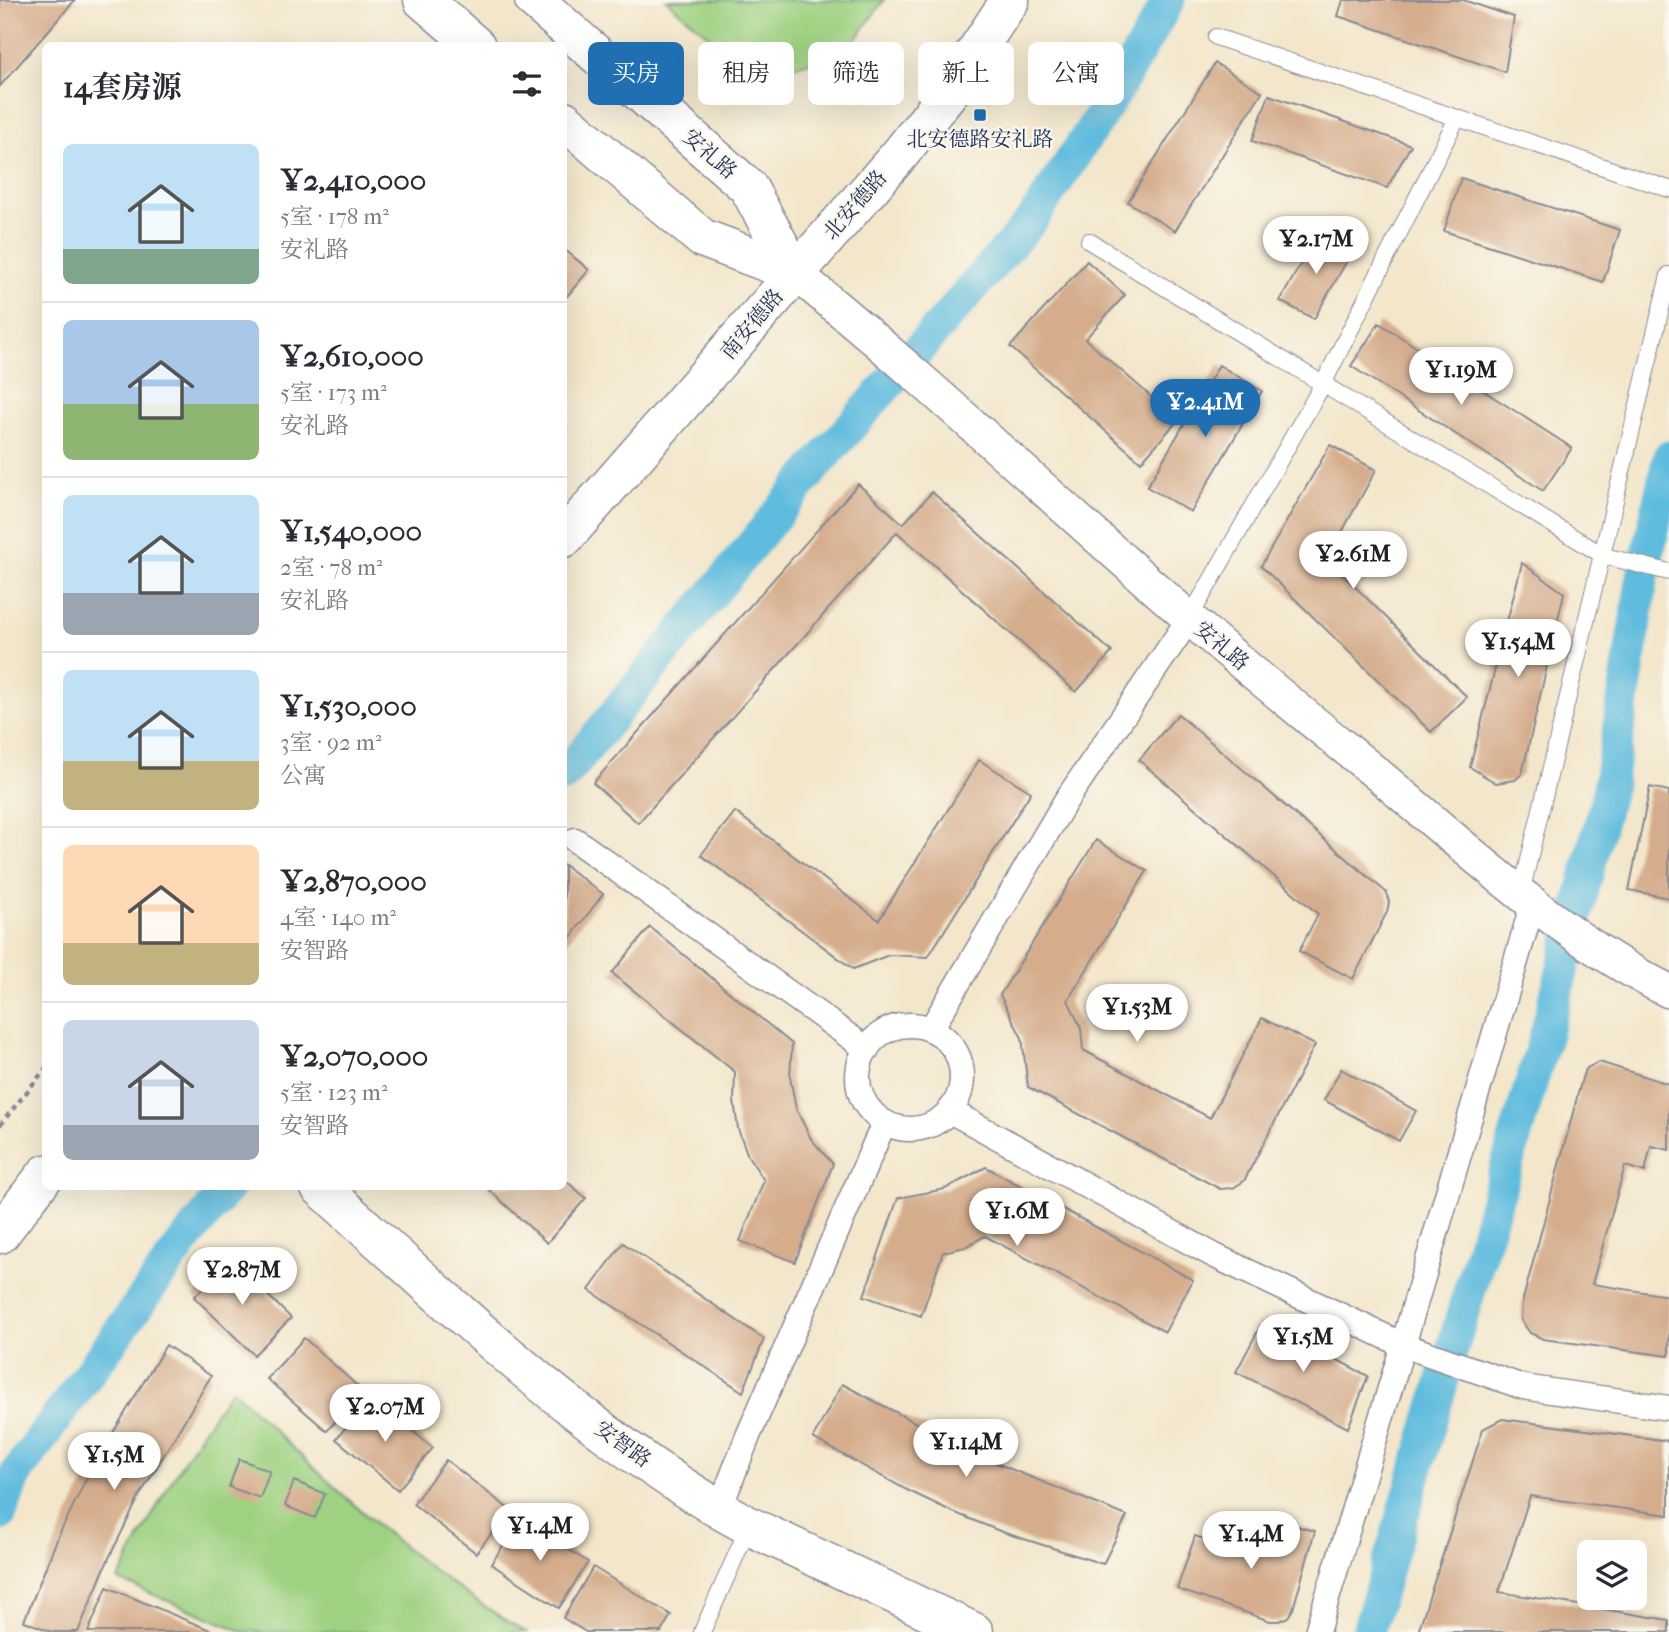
<!DOCTYPE html>
<html lang="zh">
<head>
<meta charset="utf-8">
<style>
  :root { --surface:#fff; --page:#f7f7f7; --text:#2b2b33; --muted:#7c7c81; --line:#e1e1e2; --accent:#1f6fb2 }
  body { margin:0; font-family:"IM FELL French Canon","Noto Serif SC",serif; background:var(--page); color:var(--text); height:100vh; display:flex; flex-direction:column; font-size:26px; white-space:nowrap }
  * { box-sizing:border-box; margin:0 }
  p { font-size:23px; color:var(--muted) }
  .icon { flex:none; width:38px; height:38px; fill:none; stroke:currentColor; stroke-width:2; stroke-linecap:round; stroke-linejoin:round }
  .map { position:relative; flex:1; overflow:hidden }
  .panel { position:absolute; left:42px; top:42px; width:525px; height:1148px; display:flex; flex-direction:column; background:var(--surface); border-radius:10px; box-shadow:0 7px 28px #0002 }
  .panel>* { flex:none }
  .hud { position:absolute; left:588px; top:42px; width:665px; height:63px; display:flex; gap:14px }
  .buttons { position:absolute; left:1577px; top:1540px; display:grid; gap:14px }
  .buttons a { display:grid; place-items:center; width:70px; height:70px; border-radius:10px; background:var(--surface); box-shadow:0 7px 28px #0002; font-size:35px }
  .price { position:absolute; translate:-50% -60px; padding:0 16px; border-radius:24px; background:#fff; color:#222; font-size:23px; line-height:46px; filter:drop-shadow(0 2px 4px #0008) }
  .price::after { content:''; position:absolute; left:50%; top:42px; width:21px; height:16px; margin-left:-10px; background:inherit; clip-path:polygon(0 0,100% 0,50% 100%) }
  .price.on { background:var(--accent); color:#fff }
  ul { padding:0; list-style:none }
  li { display:flex; align-items:center; gap:21px; height:175px; padding:0 21px }
  li+li { border-top:2px solid var(--line) }
  li span { display:grid; place-items:center; flex:none; width:196px; height:140px; border-radius:10px; color:#555 }
  li>.icon { margin-inline-start:auto }
  span .icon { width:84px; height:84px; fill:#fffc; stroke-width:1 }
  li b { font-size:30px }
  h2 { display:flex; justify-content:space-between; align-items:center; height:84px; padding:0 21px; font-size:30px }
  .chip { padding:0 24px; border-radius:10px; background:var(--surface); box-shadow:0 7px 28px #0002; font-size:24px; line-height:63px }
  .chip.on { background:var(--accent); color:#fff }
  .map>svg:first-child { display:block }
  .park { fill:#9ed181; stroke:#5c8070; stroke-width:2 }
  .lines { fill:none; stroke-linecap:round; stroke-linejoin:round }
  .canal { stroke:#60bcde; stroke-width:33 }
  .building { fill:#d5ad8d }
  .service-casing { stroke:#878a94; stroke-width:18 }
  .pedestrian-casing { stroke:#878a94; stroke-width:27 }
  .minor-casing { stroke:#878a94; stroke-width:36 }
  .tertiary-casing { stroke:#878a94; stroke-width:41 }
  .path { stroke:#878a94; stroke-width:4.5; stroke-dasharray:5 5; stroke-linecap:butt }
  .service { stroke:#fff; stroke-width:16 }
  .pedestrian { stroke:#fff; stroke-width:24 }
  .minor { stroke:#fff; stroke-width:33 }
  .tertiary { stroke:#fff; stroke-width:38 }
  .poi-dot { fill:#1f6fb2; stroke:#fbf7ec; stroke-width:2.5 }
  .labels { text-anchor:middle; stroke-width:5; stroke-linejoin:round; paint-order:stroke }
  .poi-label { font-size:21px; fill:#1b2f5e; stroke:#fbf7ec }
  .street-label { font-size:21px; fill:#1b2f5e; stroke:#fbf7ec }
</style>
</head>
<body>
<div class="map">
<svg width="1669" height="1632" viewBox="0 0 1669 1632">
  <rect width="100%" height="100%" fill="#fbf7ec"/>
  <filter id="ink" filterUnits="userSpaceOnUse"><feTurbulence type="fractalNoise" baseFrequency=".0143" numOctaves="2"/><feDisplacementMap in="SourceGraphic" scale="14" xChannelSelector="R" yChannelSelector="G"/><feConvolveMatrix kernelMatrix="1 2 1 2 8 2 1 2 1" color-interpolation-filters="sRGB"/></filter>
  <filter id="wash" filterUnits="userSpaceOnUse"><feTurbulence type="fractalNoise" baseFrequency=".00686" numOctaves="4" result="noise"/><feDisplacementMap in="SourceGraphic" scale="28" xChannelSelector="R" yChannelSelector="G"/><feGaussianBlur stdDeviation="1.57" result="paint"/><feColorMatrix in="noise" values="0 0 0 0 0 0 0 0 0 0 0 0 0 0 0 0 0 1.4 0 .05"/><feComposite in="paint" operator="in"/></filter>
  <g filter="url(#wash)">
    <rect width="100%" height="100%" fill="#f3e6cb"/>
    <!-- park -->
    <path class="park" d="M666,0H884L845,54L755,75Z
      M232,1389C320,1476 418,1570 526,1632H244L118,1580C152,1513 187,1450 232,1389Z"/>
    <g class="lines">
      <!-- canal -->
      <path class="canal" d="M564,776L817,465L1032,220L1112,98L1169,0
        M0,1515L15,1475L183,1243L229,1186
        M1368,1632L1547,1030L1609,789L1643,575L1669,457"/>
    </g>
    <g id="blocks">
      <!-- building -->
      <path class="building" d="M0,0H75L0,86Z
        M1343,0H1463L1514,17L1505,72L1338,16Z
        M1215,63L1262,92L1175,231L1128,202Z
        M1269,95L1411,145L1387,188L1252,141Z
        M1461,178L1620,230L1603,282L1444,231Z
        M1318,233L1352,252L1314,319L1280,301Z
        M564,249L589,270L564,300Z
        M1087,261L1125,295L1085,339L1178,420L1141,462L1010,347Z
        M1379,323L1572,448L1543,491L1351,366Z
        M1219,365L1262,391L1191,512L1147,487Z
        M1330,445L1376,470L1327,559L1467,697L1431,732L1261,566Z
        M858,484L903,524L932,492L1112,652L1076,692L897,532L638,823L593,783Z
        M1522,563L1564,593L1522,774L1515,780L1496,783L1470,767Z
        M1178,714L1386,892L1389,902L1387,912L1353,979L1299,951L1318,914L1139,760Z
        M979,760L1031,792L928,957L889,955L853,969L701,855L735,812L879,920Z
        M1650,787L1669,791V898L1629,890Z
        M1096,840L1147,871L1068,1000L1081,1028L1083,1050L1210,1118L1262,1018L1315,1045L1244,1181L1233,1188L1220,1189L1028,1087L1022,1038L1000,995Z
        M564,865L603,894L564,946Z
        M650,927L792,1044L790,1077L796,1109L811,1139L833,1164L795,1262L740,1241L764,1180L748,1156L738,1129L734,1101L735,1072L612,973Z
        M1599,1062L1669,1084V1150L1651,1146L1645,1172L1625,1166L1592,1284L1669,1296V1356L1543,1339L1530,1333L1521,1320L1522,1303L1583,1075L1587,1068Z
        M1341,1069L1416,1111L1399,1141L1324,1100Z
        M986,1167L1193,1280L1165,1332L985,1236L965,1247L943,1252L921,1316L864,1296L898,1198L945,1189Z
        M564,1179L586,1198L547,1243L485,1186H564Z
        M623,1243L764,1339L743,1392L589,1290Z
        M231,1259L291,1318L254,1355L194,1297Z
        M1263,1321L1368,1376L1348,1428L1236,1372Z
        M304,1338L363,1391L327,1431L267,1379Z
        M166,1345L211,1376L139,1497L108,1560L78,1632H52L24,1621L58,1537L90,1471Z
        M842,1384L981,1457L1127,1516L1103,1564L1002,1532L953,1512L905,1489L813,1438Z
        M371,1397L433,1448L398,1490L336,1439Z
        M1502,1419L1669,1441V1515L1530,1496L1499,1592L1669,1620V1632H1418L1483,1429Z
        M239,1459L270,1471L260,1498L229,1487Z
        M446,1460L510,1510L476,1553L413,1504Z
        M294,1481L325,1494L315,1518L285,1506Z
        M1261,1517L1315,1531L1293,1609L1288,1617L1279,1621H1270L1177,1589L1195,1536L1251,1555Z
        M521,1519L588,1562L559,1608L491,1564Z
        M593,1567L671,1615L661,1632H586L563,1618Z
        M107,1587L193,1623L215,1632H88Z"/>
    </g>
  </g>
  <g filter="url(#ink)">
    <use href="#blocks" fill-opacity="0" stroke="#878a94" stroke-width="2"/>
    <g class="lines">
      <defs>
        <path id="service" d="M1216,37L1669,189
          M1089,241L1604,556L1669,572
          M1189,619L1323,384L1457,118
          M1521,893L1669,275
          M702,1632L749,1526"/>
        <path id="pedestrian" d="M575,840L867,1049
          M858 1077a52 52 0 1 1 104 0a52 52 0 1 1-104 0Z
          M931,1029L1065,802L1189,619
          M950,1111L1215,1256L1403,1345L1533,903
          M719,1510L748,1436L884,1123
          M1317,1632L1403,1345L1523,1387L1669,1408"/>
        <path id="minor" d="M795,273C931,383 1057,504 1189,618C1252,673 1317,725 1382,778C1473,854 1562,938 1669,991"/>
        <path id="tertiary" d="M423,0L476,46
          M534,0L748,187L795,273
          M564,120L702,238L795,273
          M564,538L900,154L950,91L1010,0
          M319,1186C454,1307 588,1439 749,1526L974,1632
          M0,1234L46,1174"/>
      </defs>
      <!-- service casing -->
      <use href="#service" class="service-casing"/>
      <!-- pedestrian casing -->
      <use href="#pedestrian" class="pedestrian-casing"/>
      <!-- minor casing -->
      <use href="#minor" class="minor-casing"/>
      <!-- tertiary casing -->
      <use href="#tertiary" class="tertiary-casing"/>
      <!-- path -->
      <path class="path" d="M0,1125L46,1068"/>
      <!-- service -->
      <use href="#service" class="service"/>
      <!-- pedestrian -->
      <use href="#pedestrian" class="pedestrian"/>
      <!-- minor -->
      <use href="#minor" class="minor"/>
      <!-- tertiary -->
      <use href="#tertiary" class="tertiary"/>
    </g>
  </g>
  <!-- markers -->
  <rect class="poi-dot" x="973" y="108" width="14" height="14" rx="3.5"/>
  <g class="labels">
    <!-- poi labels -->
    <g class="poi-label">
      <text x="980" y="146">北安德路安礼路</text>
    </g>
    <!-- street labels -->
    <g class="street-label">
      <text transform="translate(710 154) rotate(41)" y="7">安礼路</text>
      <text transform="translate(855 205) rotate(-49)" y="7">北安德路</text>
      <text transform="translate(752 324) rotate(-50)" y="7">南安德路</text>
      <text transform="translate(1222 646) rotate(40)" y="7">安礼路</text>
      <text transform="translate(623 1444) rotate(36)" y="7">安智路</text>
    </g>
  </g>
</svg>
<div class="buttons">
<a><svg class="icon" aria-label="layers" viewBox="0 0 24 24"><path d="M12 4l9 5-9 5-9-5zM3 14l9 5 9-5"/></svg></a>
</div>
<b class="price" style="left:1316px;top:276px">¥2.17M</b>
<b class="price" style="left:1461px;top:407px">¥1.19M</b>
<b class="price on" style="left:1205px;top:439px">¥2.41M</b>
<b class="price" style="left:1353px;top:591px">¥2.61M</b>
<b class="price" style="left:1518px;top:679px">¥1.54M</b>
<b class="price" style="left:1137px;top:1044px">¥1.53M</b>
<b class="price" style="left:1017px;top:1248px">¥1.6M</b>
<b class="price" style="left:242px;top:1307px">¥2.87M</b>
<b class="price" style="left:1303px;top:1374px">¥1.5M</b>
<b class="price" style="left:385px;top:1444px">¥2.07M</b>
<b class="price" style="left:966px;top:1479px">¥1.14M</b>
<b class="price" style="left:114px;top:1492px">¥1.5M</b>
<b class="price" style="left:540px;top:1563px">¥1.4M</b>
<b class="price" style="left:1251px;top:1571px">¥1.4M</b>
<div class="hud">
<a class="chip on">买房</a>
<a class="chip">租房</a>
<a class="chip">筛选</a>
<a class="chip">新上</a>
<a class="chip">公寓</a>
</div>
<section class="panel">
<h2>14套房源<svg class="icon" aria-label="filters" viewBox="0 0 24 24"><path d="M4 7h16M4 17h16"/><circle cx="9" cy="7" r="2"/><circle cx="15" cy="17" r="2"/></svg></h2>
<ul>
<li><span style="background:linear-gradient(#bfe0f5 75%,#7fa58c 0)"><svg class="icon" aria-label="home" viewBox="0 0 24 24"><path d="M3 11l9-7 9 7M6 9v11h12V9"/></svg></span><div><b>¥2,410,000</b><p>5室 · 178 m²</p><p>安礼路</p></div></li>
<li><span style="background:linear-gradient(#a9c7e8 60%,#8fb573 0)"><svg class="icon" aria-label="home" viewBox="0 0 24 24"><path d="M3 11l9-7 9 7M6 9v11h12V9"/></svg></span><div><b>¥2,610,000</b><p>5室 · 173 m²</p><p>安礼路</p></div></li>
<li><span style="background:linear-gradient(#bfe0f5 70%,#9aa5b1 0)"><svg class="icon" aria-label="home" viewBox="0 0 24 24"><path d="M3 11l9-7 9 7M6 9v11h12V9"/></svg></span><div><b>¥1,540,000</b><p>2室 · 78 m²</p><p>安礼路</p></div></li>
<li><span style="background:linear-gradient(#bfe0f5 65%,#c2b280 0)"><svg class="icon" aria-label="home" viewBox="0 0 24 24"><path d="M3 11l9-7 9 7M6 9v11h12V9"/></svg></span><div><b>¥1,530,000</b><p>3室 · 92 m²</p><p>公寓</p></div></li>
<li><span style="background:linear-gradient(#ffd9b3 70%,#c2b280 0)"><svg class="icon" aria-label="home" viewBox="0 0 24 24"><path d="M3 11l9-7 9 7M6 9v11h12V9"/></svg></span><div><b>¥2,870,000</b><p>4室 · 140 m²</p><p>安智路</p></div></li>
<li><span style="background:linear-gradient(#c9d6e8 75%,#9aa5b1 0)"><svg class="icon" aria-label="home" viewBox="0 0 24 24"><path d="M3 11l9-7 9 7M6 9v11h12V9"/></svg></span><div><b>¥2,070,000</b><p>5室 · 123 m²</p><p>安智路</p></div></li>
</ul>
</section>
</div>
</body>
</html>
